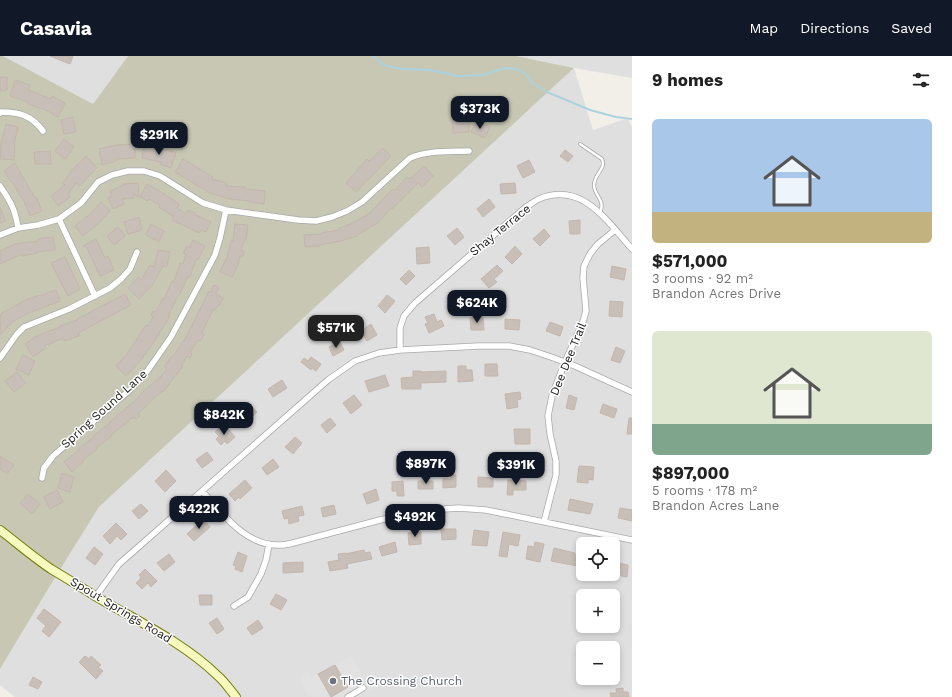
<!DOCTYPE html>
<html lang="en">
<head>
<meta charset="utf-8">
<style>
  :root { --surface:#fff; --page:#f6f6f6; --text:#222; --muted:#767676; --accent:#111827 }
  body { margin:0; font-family:"Work Sans",sans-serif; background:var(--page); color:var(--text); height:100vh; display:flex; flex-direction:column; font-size:15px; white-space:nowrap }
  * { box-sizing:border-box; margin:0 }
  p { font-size:13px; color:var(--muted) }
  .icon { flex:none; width:22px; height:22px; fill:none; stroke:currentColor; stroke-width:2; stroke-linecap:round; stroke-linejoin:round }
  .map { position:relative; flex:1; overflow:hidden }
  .details { display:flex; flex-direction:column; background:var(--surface); width:320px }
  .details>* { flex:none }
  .buttons { position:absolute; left:576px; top:481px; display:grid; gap:8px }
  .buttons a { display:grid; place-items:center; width:44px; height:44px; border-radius:6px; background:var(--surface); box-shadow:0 2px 6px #0003; font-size:20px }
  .price { position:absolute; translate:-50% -34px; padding:0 9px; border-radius:8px; background:var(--accent); color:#fff; font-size:13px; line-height:26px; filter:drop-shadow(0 1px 2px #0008) }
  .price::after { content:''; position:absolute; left:50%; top:24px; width:12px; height:9px; margin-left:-6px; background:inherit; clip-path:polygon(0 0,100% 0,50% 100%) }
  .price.selected { background:#222; color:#fff }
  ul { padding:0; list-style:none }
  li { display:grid; align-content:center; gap:8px; height:212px; padding:0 20px }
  li span { display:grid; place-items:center; height:124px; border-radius:6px; color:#555 }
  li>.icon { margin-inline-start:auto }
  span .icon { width:72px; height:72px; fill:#fffc; stroke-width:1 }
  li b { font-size:17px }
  h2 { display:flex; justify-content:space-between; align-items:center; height:48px; padding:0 20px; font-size:17px }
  header { display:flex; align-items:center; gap:24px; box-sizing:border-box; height:56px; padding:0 20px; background:var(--accent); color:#fff }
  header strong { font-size:19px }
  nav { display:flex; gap:22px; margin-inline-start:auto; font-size:14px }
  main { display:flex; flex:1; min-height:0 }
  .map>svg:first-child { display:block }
  .residential { fill:#e0dfdf; fill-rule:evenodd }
  .construction { fill:#c7c7b4 }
  .parking { fill:#e2e2e2 }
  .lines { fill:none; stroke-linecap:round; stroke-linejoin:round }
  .stream { stroke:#aad3df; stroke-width:2 }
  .building { fill:#c7bfb8; stroke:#c4b6ab }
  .lane-casing { stroke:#a9a9a9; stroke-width:4 }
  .street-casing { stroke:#a9a9a9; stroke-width:7 }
  .secondary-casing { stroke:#707d05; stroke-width:10 }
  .lane { stroke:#fff; stroke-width:2.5 }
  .street { stroke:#fff; stroke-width:5.5 }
  .secondary { stroke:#f7fabf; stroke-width:8 }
  .worship-dot { fill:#6b7280; stroke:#fff; stroke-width:1.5 }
  .labels { text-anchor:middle; stroke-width:3; stroke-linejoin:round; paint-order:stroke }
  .street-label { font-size:12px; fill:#222; stroke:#fff }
  .worship-label { font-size:12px; fill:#5b616d; stroke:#fff; text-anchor:start }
</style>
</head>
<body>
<header>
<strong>Casavia</strong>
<nav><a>Map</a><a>Directions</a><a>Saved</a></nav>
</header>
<main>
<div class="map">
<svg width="632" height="641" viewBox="0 0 632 641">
  <rect width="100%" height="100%" fill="#f2efe9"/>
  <!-- residential -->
  <path class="residential" d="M3,0H128L93,48Z
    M516,0H632V22L574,12L593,74L628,62L632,72V641H15L0,629V613L53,525L99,451L574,12ZM583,488H613V518H583ZM583,540H613V570H583ZM583,592H613V622H583Z"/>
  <!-- construction -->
  <path class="construction" d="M0,0H3L93,48L128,0H516L574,12L99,451L53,525L0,613Z"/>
  <!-- parking -->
  <path class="parking" d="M351,600L365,623L370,625L375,622L379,629L358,641H309L299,623L303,620L302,618L307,616L312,622L335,609Z"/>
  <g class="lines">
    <!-- stream -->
    <path class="stream" d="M372,0L384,9L402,13L430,14L457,20L484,19L501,13L510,12L519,14L527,19L532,27L547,36L590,54L616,61L632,63"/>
  </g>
  <!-- building -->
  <path class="building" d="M50,0H73L70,8Z
    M0,21H7V34L0,35Z
    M15,24L30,29L28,34L51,43L52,40L65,47L58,61L42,52V53L28,48L29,46L10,40Z
    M73,61L76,76L64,78L61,64Z
    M452,63H469V76L453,77Z
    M476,65L490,71L485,82L471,76Z
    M6,68L18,71L14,88H15L14,104L0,103L1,88Z
    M64,83L74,91L65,103L55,95Z
    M135,88V102L116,103V105L102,109L99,93L116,89Z
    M144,90L165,94L166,93L176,97L171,112L160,108L161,106L142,102Z
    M383,92L391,100L368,124H367L356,136L346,127L367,103L369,105Z
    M565,94L573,100L568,106L560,100Z
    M50,95L51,108H35L34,96Z
    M86,100L97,112L86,123L80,130L76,127L68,138L70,141L58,150L51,140L65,129L62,127L75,111Z
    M183,103L213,121L212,123L227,127L226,130L245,131V133L265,135L264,148L249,146V145L230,143L210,137L175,116Z
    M529,104L535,116L523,122L517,110Z
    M15,107L35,142H37L42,155L30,160L23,143H22L13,127H12L4,115Z
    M424,110L433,120L422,131L418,127L392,153L391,152L379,166L357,179V180L341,185L320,189V190L305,191L304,179L321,178V177L339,174V172L351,168L370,157L385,141L393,133L395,134L407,121L410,123Z
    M138,127L139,141L133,138L134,142L122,143L124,148L113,153L108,142L112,140L110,135L123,129V128Z
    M515,127L516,137L501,138L500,128Z
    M147,128L161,136L179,148L177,152L186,158L188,154L195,157L194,158L211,166L206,176L201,174L199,177L172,164L174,161L159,151L160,149L149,143L148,145L140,141Z
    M489,143L495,151L483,161L477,153Z
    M101,146L110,155L100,166L83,180L75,170L87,160V161Z
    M0,151L6,165L0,167Z
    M139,161L142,174L128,178L124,166Z
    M580,164V178H570L569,165Z
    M151,168L164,175L159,186L146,179Z
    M235,168L248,169L246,184H244L241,195H244L243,200H240L238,209L232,221L220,216L226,203H227L231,185H233Z
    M118,171L125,180L114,189L107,180Z
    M457,172L464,181L455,189L447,180Z
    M544,173L550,180L540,190L533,183Z
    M53,181L55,194L37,196V197L22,200V198L0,208V195L15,188L38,185V183Z
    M96,183L105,202L108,200L114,214L100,220L86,190H83Z
    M193,184L205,190L198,204L196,203L190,221L188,220L180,238H179L168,260H170L152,289L140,305L126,320L116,310L127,298L146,269L148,270L153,261L151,259L153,255L155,256L157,253L163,242L164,243L172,225L174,226L180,207L183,208L186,198L183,197L187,190L189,192Z
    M515,190L522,198L512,208L505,201Z
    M429,191L430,207L417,208L416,192Z
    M158,194L170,196L167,210H163L153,228L139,243L128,232L138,221L141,224L150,209L154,211Z
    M65,201L80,233L68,240L51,207Z
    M497,209L503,215L494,223L497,226L489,232L481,223Z
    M612,210L626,213L624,224L610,221Z
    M409,214L415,220L406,229L400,223Z
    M214,229L219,231L216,238L223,242L219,250L218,249L215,254L213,253L202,277L204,278L201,285L198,284L190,296L192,298L190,302L187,300L182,309L183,310L163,336L162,335L138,358L140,360L136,363L134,361L131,363L111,379L112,380L96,392L97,393L83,404L84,405L72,416L64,406L79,394L78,393L94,381L93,380L110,367V366L121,356V357L139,341H138L149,330H150L156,324L157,325L167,313L164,311L171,301L172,302L183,285H184L209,235L211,236Z
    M56,234L60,245L29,257L12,266L0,279V260L2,257L26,244L39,239L40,240Z
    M125,238L131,249L78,277L79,280L64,285V282L44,290L46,292L33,301L25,288L36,280L60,271V270L77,264V263Z
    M387,239L395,245L385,257L378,250Z
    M610,245L623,246L622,261L609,260Z
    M434,258L437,266L441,264L444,270L429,277L425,268L428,267L425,261Z
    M483,261L484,274H471L470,262Z
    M505,263L520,264L519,274L505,273Z
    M550,266L563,271L560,280L546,275Z
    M371,268L377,279L367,285L361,275Z
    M340,286L344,294L333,300L329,291Z
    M616,291L625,295L620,307L611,304Z
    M23,299L35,305L29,319L16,313Z
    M311,301L321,308L316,315L312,312L311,314L301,306L304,302L308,305Z
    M485,308H497L498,320H485Z
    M458,310H466V314H472L473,325L458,326Z
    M413,315H421V316L446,315V326L421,327V333H402L401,322L413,321Z
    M17,316L26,327L14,336L5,325Z
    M385,319L389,330L369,336L365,325Z
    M282,324L287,332L273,341L268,333Z
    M520,336L521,343L517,344L518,351L507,353L505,338Z
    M354,339L362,349L351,358L343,347Z
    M569,339L577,342L574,354L566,352Z
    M249,347L257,356L248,365L239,357Z
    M603,348L617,353L614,362L600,357Z
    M330,362L336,369L327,377L321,369Z
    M629,362H632V378H627Z
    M220,371L224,376L228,373L235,381L227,388L225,385L221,389L216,383L219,380L215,376Z
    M514,373H530V388H515Z
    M295,381L302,387L293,398L285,391Z
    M207,396L213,404L202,412L196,404Z
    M0,400L14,409L7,418L0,413Z
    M273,403L279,411L267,419L262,412Z
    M579,410L594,411L593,424L588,423V427L577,426Z
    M166,414L176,425L165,436L155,425Z
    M62,417L74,421L70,436L58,432Z
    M451,419H456V431L443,432V423H451Z
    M478,421L493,422V431H478Z
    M245,424L252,432L240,443L239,441L235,445L229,438Z
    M508,424L526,425V434H513V439H507Z
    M403,425L404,440H397V435H392V426Z
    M418,425H433V433H418Z
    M376,433L379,444L367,448L363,438Z
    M57,434L63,446L50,453L44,441Z
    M28,438L40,448L32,458L20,447Z
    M570,443L593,448L590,458L568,454Z
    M141,448L148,455L139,463L132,455Z
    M334,449L336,458L323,461L321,452Z
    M302,450L304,459L298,460L299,465L289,468L288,462L284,463L282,455Z
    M620,452L632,454V465L618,462Z
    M203,463L210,471L194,485L187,478Z
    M116,467L127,478L121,484L117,480L110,488L103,480Z
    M441,473H456V483L442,484Z
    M474,474L489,476L487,490L472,489Z
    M421,476V488L409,489L408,477Z
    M503,476L520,479L518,490L509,488L507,501L499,500Z
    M395,486L397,496L382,500L379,491Z
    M535,486L544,488L540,506L526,503L528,490L534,491Z
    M94,491L103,498L95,509L86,502Z
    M554,492L575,497L574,498L583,500V511L551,505Z
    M364,494L365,497L370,496L372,503L347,508L348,512L330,515L328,506L339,504L338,498L345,497V498Z
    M238,496L247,500L242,516L235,513L236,510L233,509Z
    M169,498L175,506L164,515L157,507Z
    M303,506V516L283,517V507Z
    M613,506L628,509L627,521L613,518Z
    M145,513L157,525L151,531L148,527L142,533L136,527L141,522L139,519Z
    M276,538L287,544L281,554L270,548Z
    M199,539H212V549H200Z
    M44,553L61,566L49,581L42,575L46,570L37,562Z
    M217,562L224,573L217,578L209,567Z
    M258,564L263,572L252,579L247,572Z
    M85,600L89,603L91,600L101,609L98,611L103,615L96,623L79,606Z
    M335,609L348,631L331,641L318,618Z
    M33,621L42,626L38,633L29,629Z
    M623,632V636H628L629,641H611L610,637H617L616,633Z"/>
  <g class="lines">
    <defs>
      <path id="lane" d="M580,88L602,103C607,112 594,118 594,129C594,140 606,144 600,156"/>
      <path id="street" d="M0,57L1,56C20,56 32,60 43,75
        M0,130C11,146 15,153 18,172
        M59,163L95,240
        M0,179L18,172L38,169L59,163L81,147L98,126L112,119L128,115H144L160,120L203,147L226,154L298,164L316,165L332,161L347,155L362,146L410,102C428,94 449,96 469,95
        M400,294V272L404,260L415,247L526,151C530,149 534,145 539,143C582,125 607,165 632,193
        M0,302L17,278L24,271L69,253L110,232L121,223L130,213L137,196
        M42,422L44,412L53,400L131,333L148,314L171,281L215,199L220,182L226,154
        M202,435C223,458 246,491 281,489C285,489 289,488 293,487L380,464L428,454L459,452L486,454L632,484
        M544,466L556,419V405L550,378L548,360L552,340L565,306L583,266L586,255L585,243L583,222L584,210L590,198L598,188L615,174
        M96,540L119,508L143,487L328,324L355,305L379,297L400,294L479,290H509L530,294L551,301L575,310L632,336
        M234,550L248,541L261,518L266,504L269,488
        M348,641L363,632"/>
      <path id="secondary" d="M0,474C17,487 33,501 51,513C66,522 81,531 95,540C137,565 183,586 218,620C225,626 230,634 236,641"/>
    </defs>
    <!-- lane casing -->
    <use href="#lane" class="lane-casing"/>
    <!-- street casing -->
    <use href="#street" class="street-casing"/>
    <!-- secondary casing -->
    <use href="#secondary" class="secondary-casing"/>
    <!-- lane -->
    <use href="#lane" class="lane"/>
    <!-- street -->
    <use href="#street" class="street"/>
    <!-- secondary -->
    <use href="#secondary" class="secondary"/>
  </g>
  <!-- markers -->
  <circle class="worship-dot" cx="333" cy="625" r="4"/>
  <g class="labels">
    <!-- street labels -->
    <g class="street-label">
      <text transform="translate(500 174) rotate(-39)" y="4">Shay Terrace</text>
      <text transform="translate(568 303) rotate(-68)" y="4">Dee Dee Trail</text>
      <text transform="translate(104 353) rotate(-42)" y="4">Spring Sound Lane</text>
      <text transform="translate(121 554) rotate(31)" y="4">Spout Springs Road</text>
    </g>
    <!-- worship labels -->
    <g class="worship-label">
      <text x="341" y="629">The Crossing Church</text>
    </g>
  </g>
</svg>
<div class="buttons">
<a><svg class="icon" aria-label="locate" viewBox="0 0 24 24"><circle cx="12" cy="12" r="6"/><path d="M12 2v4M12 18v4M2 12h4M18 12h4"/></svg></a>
<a>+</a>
<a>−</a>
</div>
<b class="price" style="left:480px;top:74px">$373K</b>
<b class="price" style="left:159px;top:100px">$291K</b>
<b class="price" style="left:477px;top:268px">$624K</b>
<b class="price selected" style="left:336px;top:293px">$571K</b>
<b class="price" style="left:224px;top:380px">$842K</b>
<b class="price" style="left:426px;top:429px">$897K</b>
<b class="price" style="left:516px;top:430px">$391K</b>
<b class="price" style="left:199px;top:474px">$422K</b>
<b class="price" style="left:415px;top:482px">$492K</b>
</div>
<section class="details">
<h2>9 homes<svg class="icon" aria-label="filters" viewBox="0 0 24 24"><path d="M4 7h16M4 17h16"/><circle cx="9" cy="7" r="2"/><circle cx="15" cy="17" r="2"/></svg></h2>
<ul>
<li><span style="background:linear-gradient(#a9c7e8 75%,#c2b280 0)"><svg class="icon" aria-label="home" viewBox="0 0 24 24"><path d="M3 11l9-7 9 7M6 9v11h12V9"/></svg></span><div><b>$571,000</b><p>3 rooms · 92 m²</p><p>Brandon Acres Drive</p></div></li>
<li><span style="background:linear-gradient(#dfe7d0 75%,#7fa58c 0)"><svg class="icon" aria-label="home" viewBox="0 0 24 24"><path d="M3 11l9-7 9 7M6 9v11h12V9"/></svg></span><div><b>$897,000</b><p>5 rooms · 178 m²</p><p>Brandon Acres Lane</p></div></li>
</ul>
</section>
</main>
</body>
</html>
